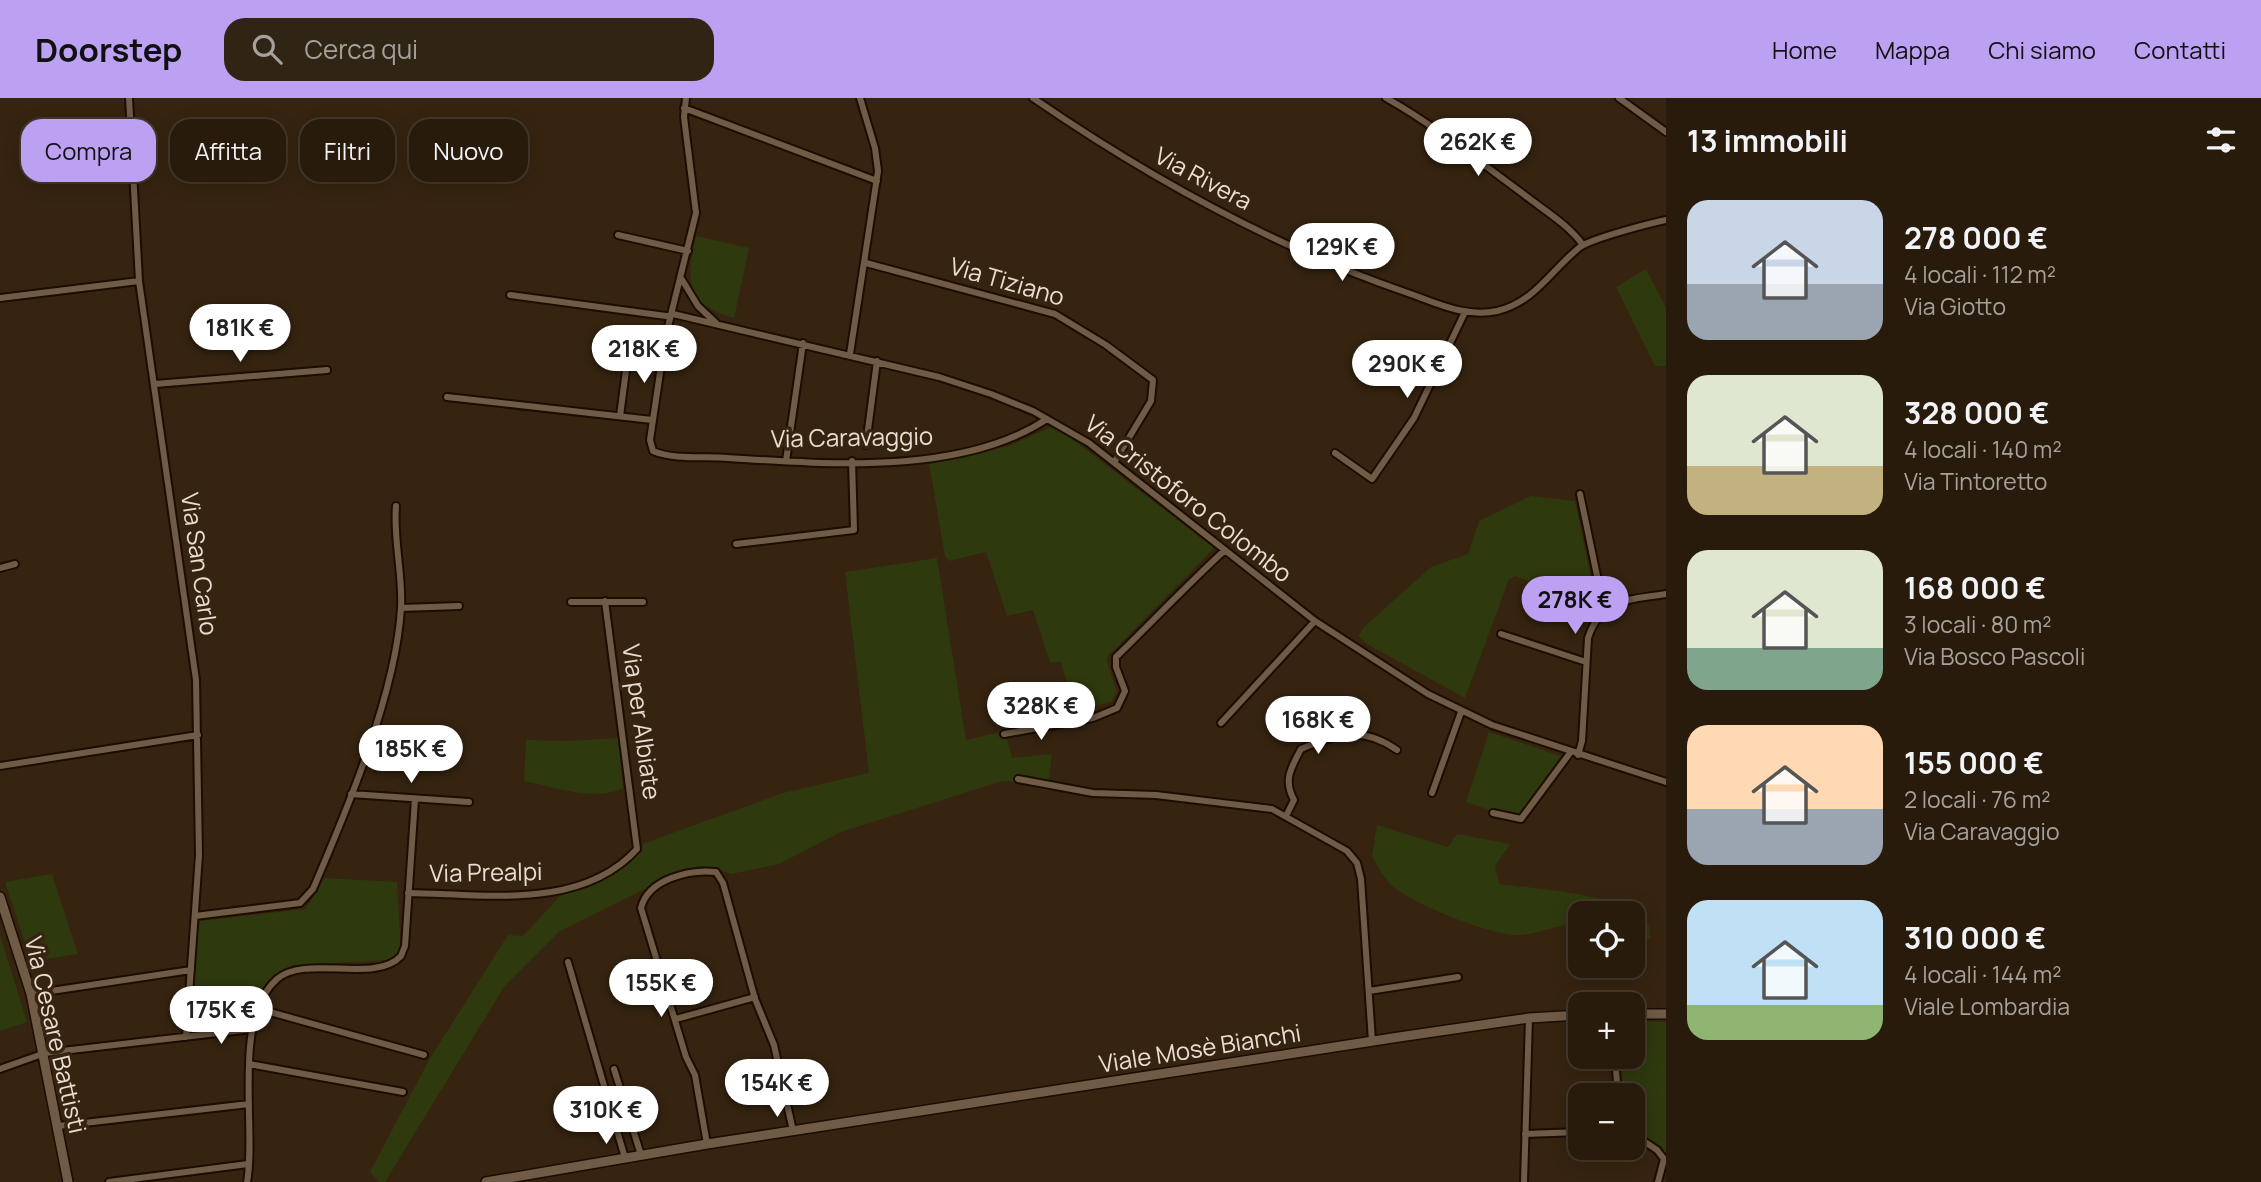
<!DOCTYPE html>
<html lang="it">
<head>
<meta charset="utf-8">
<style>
  :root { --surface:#281b0c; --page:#302415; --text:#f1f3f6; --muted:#a5a19d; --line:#44392d; --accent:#bca0f2 }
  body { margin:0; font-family:Manrope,sans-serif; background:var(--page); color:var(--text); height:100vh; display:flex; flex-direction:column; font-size:26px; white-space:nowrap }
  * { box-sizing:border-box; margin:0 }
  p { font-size:23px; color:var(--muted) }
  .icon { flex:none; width:38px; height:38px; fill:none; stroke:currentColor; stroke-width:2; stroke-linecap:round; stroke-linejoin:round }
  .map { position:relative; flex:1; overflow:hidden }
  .details { display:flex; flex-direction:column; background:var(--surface); width:595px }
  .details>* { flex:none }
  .guide { position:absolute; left:21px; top:21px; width:665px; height:63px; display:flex; gap:14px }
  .fabs { position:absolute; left:1568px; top:803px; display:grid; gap:14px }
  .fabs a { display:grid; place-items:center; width:77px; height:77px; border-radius:14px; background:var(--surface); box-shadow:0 4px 18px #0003,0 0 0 2px var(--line); font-size:35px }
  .price { position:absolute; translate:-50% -60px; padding:0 16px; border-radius:24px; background:#fff; color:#222; font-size:23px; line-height:46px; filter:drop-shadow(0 2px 4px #0008) }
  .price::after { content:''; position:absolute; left:50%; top:42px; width:21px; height:16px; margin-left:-10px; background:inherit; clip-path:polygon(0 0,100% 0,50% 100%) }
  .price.current { background:var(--accent); color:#111 }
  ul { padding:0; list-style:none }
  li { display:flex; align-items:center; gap:21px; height:175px; padding:0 21px }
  li span { display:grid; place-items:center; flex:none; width:196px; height:140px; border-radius:21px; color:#555 }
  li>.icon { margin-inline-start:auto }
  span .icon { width:84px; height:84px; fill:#fffc; stroke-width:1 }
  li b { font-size:30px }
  h2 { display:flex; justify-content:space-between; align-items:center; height:84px; padding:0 21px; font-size:30px }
  .tag { padding:0 24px; border-radius:21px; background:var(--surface); box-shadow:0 4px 18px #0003,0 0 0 2px var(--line); font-size:24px; line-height:63px }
  .tag.current { background:var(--accent); color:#111 }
  header { display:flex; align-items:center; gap:42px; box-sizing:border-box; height:98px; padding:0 35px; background:var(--accent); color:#111 }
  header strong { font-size:33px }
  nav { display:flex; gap:38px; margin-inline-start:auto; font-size:24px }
  .search { width:490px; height:63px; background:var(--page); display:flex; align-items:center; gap:18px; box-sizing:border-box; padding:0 24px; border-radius:21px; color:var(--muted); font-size:26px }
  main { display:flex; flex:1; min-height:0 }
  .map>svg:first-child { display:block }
  .green { fill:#2f390e }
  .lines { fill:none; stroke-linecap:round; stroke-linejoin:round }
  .street-casing { stroke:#1d0c00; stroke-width:10 }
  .secondary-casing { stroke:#1d0c00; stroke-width:12 }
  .street { stroke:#705b46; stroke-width:6 }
  .secondary { stroke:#705b46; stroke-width:9 }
  .labels { text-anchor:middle; stroke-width:7; stroke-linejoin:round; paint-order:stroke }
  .street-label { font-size:24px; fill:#eaddd1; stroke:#362410 }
</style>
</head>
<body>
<header>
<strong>Doorstep</strong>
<div class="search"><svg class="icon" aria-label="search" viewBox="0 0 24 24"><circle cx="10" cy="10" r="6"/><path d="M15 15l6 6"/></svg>Cerca qui</div>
<nav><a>Home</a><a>Mappa</a><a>Chi siamo</a><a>Contatti</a></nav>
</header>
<main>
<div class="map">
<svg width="1666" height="1084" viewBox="0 0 1666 1084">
  <rect width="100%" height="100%" fill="#362410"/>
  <!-- green -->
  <path class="green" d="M696,138L749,150L734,220C685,207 686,182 696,138Z
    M1646,171L1666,210V268H1655L1616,189Z
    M1051,329L1067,337L1214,450L1106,560L1117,594L1111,604L1074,614L1061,564H1050L1033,512L1007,518L986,454L949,463L945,458L929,365L1009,348Z
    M1531,398L1575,403L1597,509L1515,478L1509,481L1465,600L1367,546L1359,538L1363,530L1431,469L1468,456L1479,423Z
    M937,460L966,642L1005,633L1012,660L1052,656L1048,693L1009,683L999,684L841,734L779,766L731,776L712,769L699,768L669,779L560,833L504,889L385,1084H380L370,1074L429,962L508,837L523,838L560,798L598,783L622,768L645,745L783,695L869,675L845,474Z
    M1489,634L1563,659L1517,721L1466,704Z
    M618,640L623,690C594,704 555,689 524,683L526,642L567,643Z
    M1377,727L1448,749L1457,736L1510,746L1495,768L1499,786C1530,790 1634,797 1648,825C1650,830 1650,837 1651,841L1633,840V816H1580V825C1560,826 1542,835 1521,837C1494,839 1409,805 1390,786C1383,778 1377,767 1372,758Z
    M52,776L78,856L31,863L5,784Z
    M324,780L397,784L401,853L392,862L293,867L271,881L249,924L191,932L199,823L306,811Z
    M0,837L27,924L0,933Z
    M1633,923L1666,924V1057L1635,1031L1633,998L1623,997L1618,959H1633Z"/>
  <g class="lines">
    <defs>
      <path id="street" d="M129,0L139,183L196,582L199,757L186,939
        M686,0L684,19L696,115L665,241L650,342L653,353C674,362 705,358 728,360C826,366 961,378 1047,321
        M1033,0C1148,79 1272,148 1405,194C1435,204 1464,220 1497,213C1535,204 1551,172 1580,149C1593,140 1648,126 1666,122
        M1386,0C1434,27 1477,62 1522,95C1542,111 1568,126 1583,147
        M1619,0L1666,34
        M684,10L877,83
        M618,137L688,153
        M866,165L1055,216L1106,247L1153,282L1151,303L1115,363
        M681,180L698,208L716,225
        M510,197L666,218L673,216L939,279L991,296L1033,313L1089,345L1315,523L1428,596L1492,627L1666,684
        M0,200L139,183
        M850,256L878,73L875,50L860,0
        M155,286L327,272
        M447,299L652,322
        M620,318L630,242L663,248
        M866,347L877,263
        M1335,355L1372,381L1414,320L1465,214
        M786,363L803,245
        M1580,396L1601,497L1609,509
        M736,446L854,432L852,363
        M0,470L15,466
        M571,504H643
        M401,510L459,508
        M1501,536L1586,564
        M1221,625L1315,523
        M1004,636L1093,620L1117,610L1125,593L1116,569V559C1153,523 1187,487 1225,452
        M1578,657L1582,643L1588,540C1601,500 1629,502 1666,496
        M0,668L198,637
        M1018,681L1093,695L1156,697L1272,711L1347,753L1357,765L1361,781L1372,943
        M1432,695L1461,614
        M351,696L469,704
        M1493,715L1521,721L1570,655
        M1286,718L1294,702C1283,682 1291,670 1301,651C1338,635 1363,628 1397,652
        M408,795C483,796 581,813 637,751L605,503
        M195,818L300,805L313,791C347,712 396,595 401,510C403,476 393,441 396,408
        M568,864L625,1060
        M1369,893L1458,879
        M31,896L191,872
        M259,911L424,957
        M676,921L755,899
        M1615,959L1618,998
        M249,966L403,994
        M0,971L45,955L252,931
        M614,971L641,1057
        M58,1028L249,1006
        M1525,1036L1580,1034
        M1633,1036L1657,1052L1664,1061L1658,1084
        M707,1046L695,977L686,959L641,810C648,781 690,771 716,774L723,785L755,901L774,947L793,1033
        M109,1084L248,1066
        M247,1084C257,1030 231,921 277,881C306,856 376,886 401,858L405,848L415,701
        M1524,1084L1529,920"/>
      <path id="secondary" d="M0,799L31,896L68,1084
        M1633,916H1666
        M486,1084L707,1046L1399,939L1529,920L1580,917"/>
    </defs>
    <!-- street casing -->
    <use href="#street" class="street-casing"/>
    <!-- secondary casing -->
    <use href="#secondary" class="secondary-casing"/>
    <!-- street -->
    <use href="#street" class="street"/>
    <!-- secondary -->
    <use href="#secondary" class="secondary"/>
  </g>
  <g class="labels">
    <!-- street labels -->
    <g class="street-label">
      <text transform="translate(1203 81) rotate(28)" y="8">Via Rivera</text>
      <text transform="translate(1007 184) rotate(16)" y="8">Via Tiziano</text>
      <text transform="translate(852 340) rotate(-1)" y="8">Via Caravaggio</text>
      <text transform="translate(1188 401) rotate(38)" y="8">Via Cristoforo Colombo</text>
      <text transform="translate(199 466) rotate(82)" y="8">Via San Carlo</text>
      <text transform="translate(641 624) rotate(82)" y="8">Via per Albiate</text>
      <text transform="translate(486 775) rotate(-1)" y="8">Via Prealpi</text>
      <text transform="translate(55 937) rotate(77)" y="8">Via Cesare Battisti</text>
      <text transform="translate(1200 951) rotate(-9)" y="8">Viale Mosè Bianchi</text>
    </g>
  </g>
</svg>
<div class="fabs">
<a><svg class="icon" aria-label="locate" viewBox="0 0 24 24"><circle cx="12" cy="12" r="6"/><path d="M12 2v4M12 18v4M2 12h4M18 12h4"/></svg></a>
<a>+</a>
<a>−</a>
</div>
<b class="price" style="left:1478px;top:80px">262K €</b>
<b class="price" style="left:1342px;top:185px">129K €</b>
<b class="price" style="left:240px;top:266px">181K €</b>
<b class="price" style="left:644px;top:287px">218K €</b>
<b class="price" style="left:1407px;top:302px">290K €</b>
<b class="price current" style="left:1575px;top:538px">278K €</b>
<b class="price" style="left:1041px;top:644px">328K €</b>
<b class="price" style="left:1318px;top:658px">168K €</b>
<b class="price" style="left:411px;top:687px">185K €</b>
<b class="price" style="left:661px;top:921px">155K €</b>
<b class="price" style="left:221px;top:948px">175K €</b>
<b class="price" style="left:777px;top:1021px">154K €</b>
<b class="price" style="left:606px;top:1048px">310K €</b>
<div class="guide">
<a class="tag current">Compra</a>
<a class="tag">Affitta</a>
<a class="tag">Filtri</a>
<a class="tag">Nuovo</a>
</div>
</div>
<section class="details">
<h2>13 immobili<svg class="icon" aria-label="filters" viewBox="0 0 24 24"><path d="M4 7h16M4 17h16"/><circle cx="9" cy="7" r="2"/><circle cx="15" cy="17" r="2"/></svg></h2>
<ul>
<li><span style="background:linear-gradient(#c9d6e8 60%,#9aa5b1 0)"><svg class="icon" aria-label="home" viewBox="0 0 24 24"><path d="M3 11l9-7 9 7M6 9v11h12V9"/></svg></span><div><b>278 000 €</b><p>4 locali · 112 m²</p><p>Via Giotto</p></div></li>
<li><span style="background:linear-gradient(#dfe7d0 65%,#c2b280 0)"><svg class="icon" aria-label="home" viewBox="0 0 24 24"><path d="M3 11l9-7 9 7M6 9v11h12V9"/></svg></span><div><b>328 000 €</b><p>4 locali · 140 m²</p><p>Via Tintoretto</p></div></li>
<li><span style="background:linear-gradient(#dfe7d0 70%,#7fa58c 0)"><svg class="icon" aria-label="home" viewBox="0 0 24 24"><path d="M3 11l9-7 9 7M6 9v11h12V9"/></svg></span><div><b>168 000 €</b><p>3 locali · 80 m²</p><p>Via Bosco Pascoli</p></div></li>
<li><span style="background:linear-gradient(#ffd9b3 60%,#9aa5b1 0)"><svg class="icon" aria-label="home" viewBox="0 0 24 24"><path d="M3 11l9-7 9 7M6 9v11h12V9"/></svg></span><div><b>155 000 €</b><p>2 locali · 76 m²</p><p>Via Caravaggio</p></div></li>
<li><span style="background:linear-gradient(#bfe0f5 75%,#8fb573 0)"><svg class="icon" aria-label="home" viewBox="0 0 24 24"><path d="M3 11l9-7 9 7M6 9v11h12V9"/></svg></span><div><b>310 000 €</b><p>4 locali · 144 m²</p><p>Viale Lombardia</p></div></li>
</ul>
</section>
</main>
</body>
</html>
